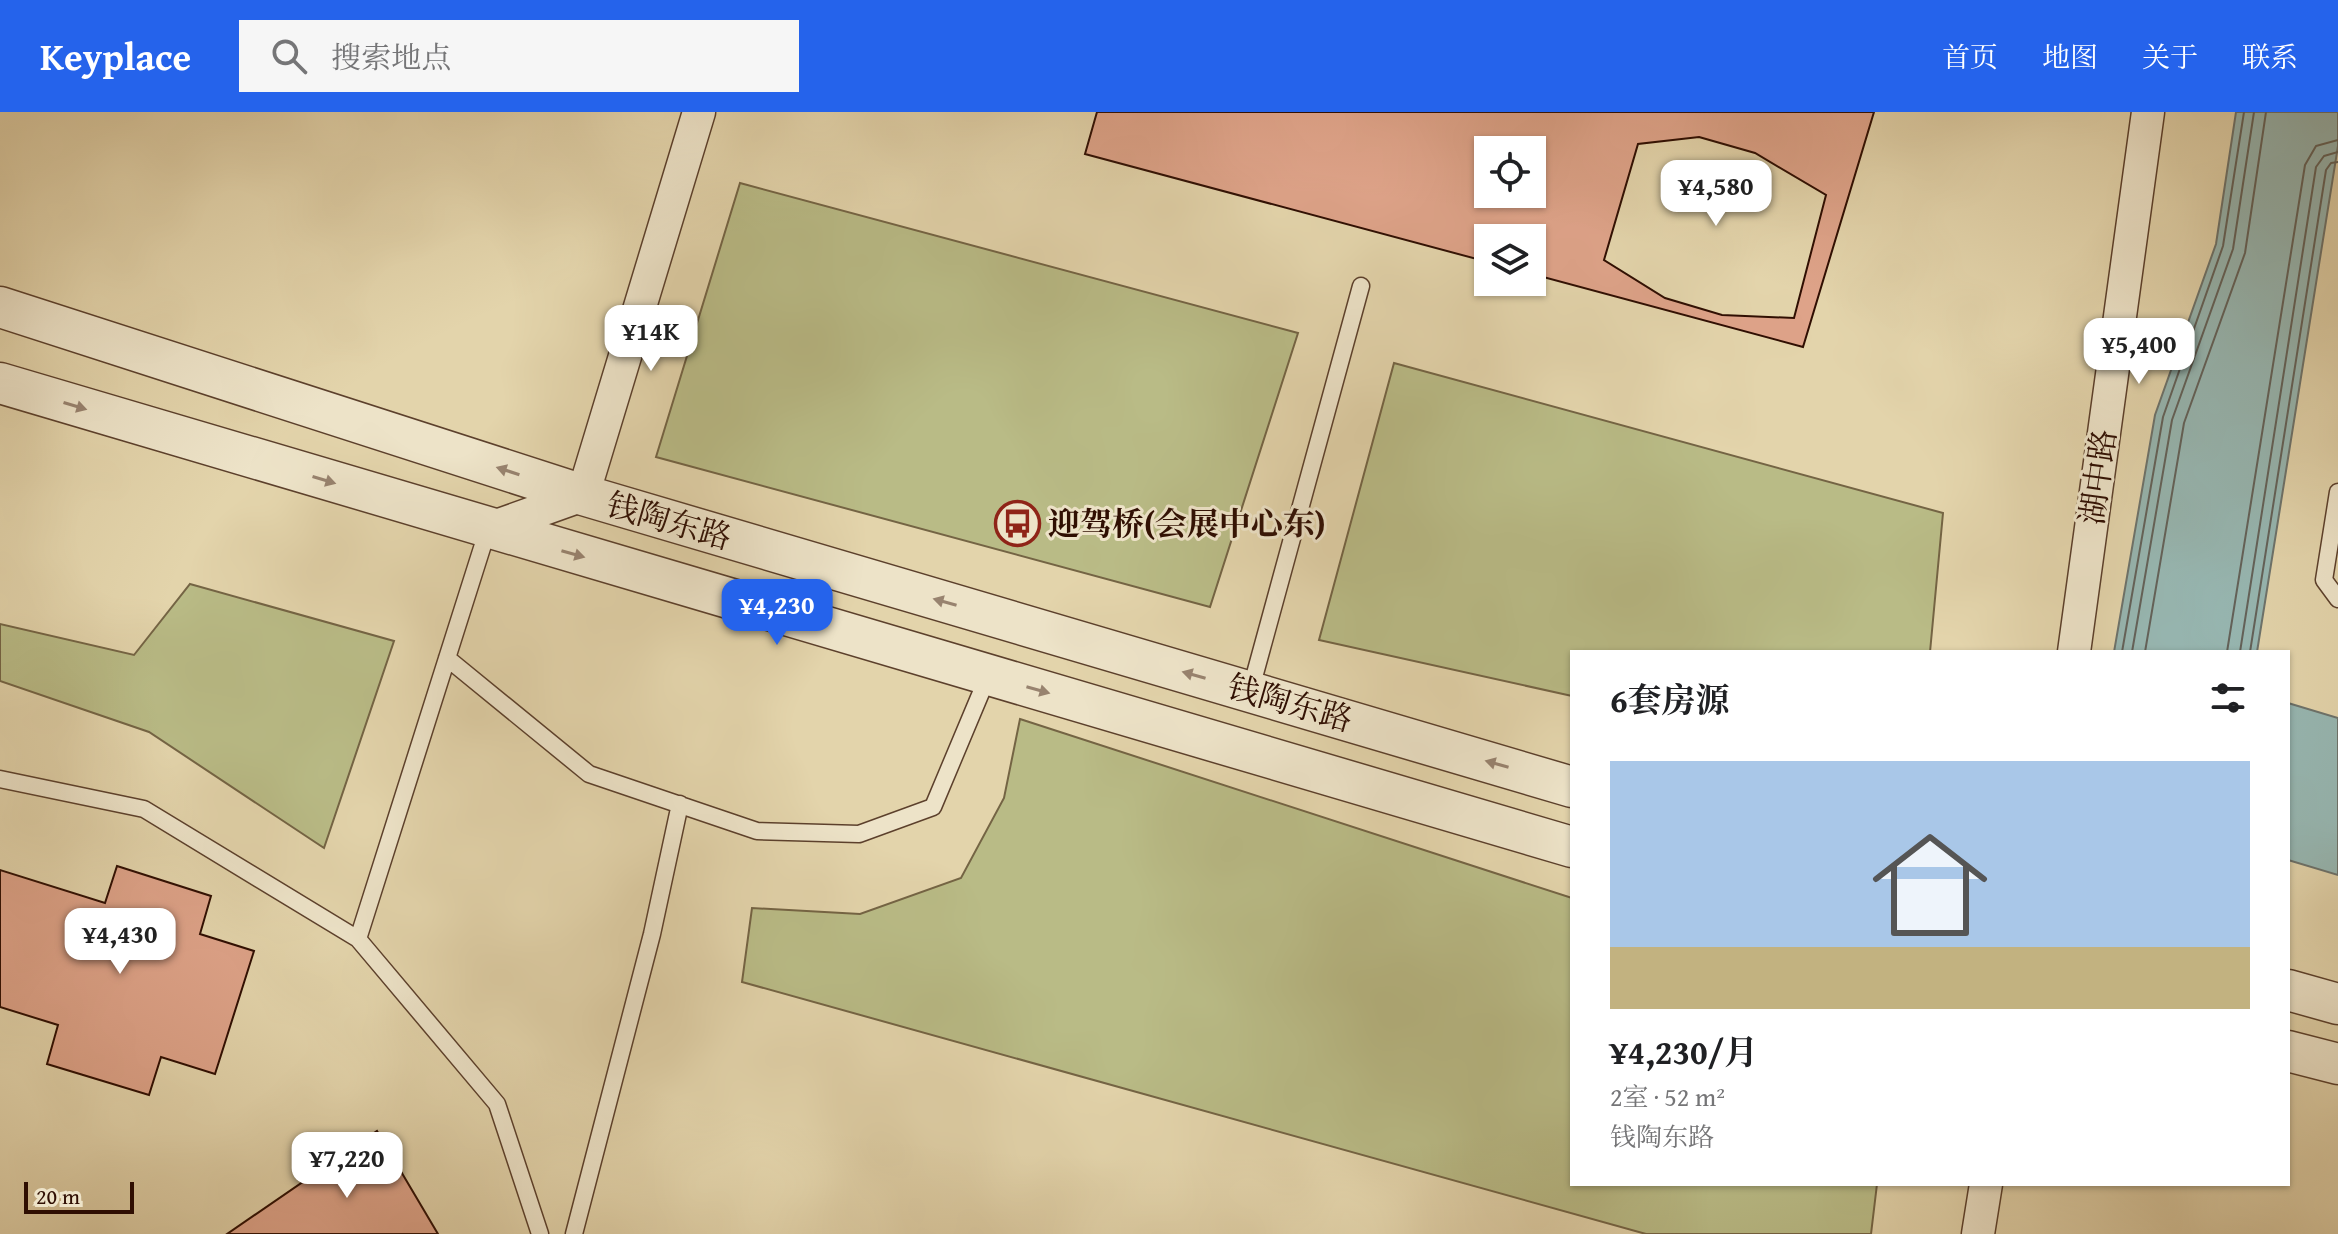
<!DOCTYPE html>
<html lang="zh">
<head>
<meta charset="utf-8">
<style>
  :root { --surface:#fff; --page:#f6f6f6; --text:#202124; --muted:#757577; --line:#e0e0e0; --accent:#2563eb }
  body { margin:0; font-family:"Gentium Book Plus","Noto Serif SC",serif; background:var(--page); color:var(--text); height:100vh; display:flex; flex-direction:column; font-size:30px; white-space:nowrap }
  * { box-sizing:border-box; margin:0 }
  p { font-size:26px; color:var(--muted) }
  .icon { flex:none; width:44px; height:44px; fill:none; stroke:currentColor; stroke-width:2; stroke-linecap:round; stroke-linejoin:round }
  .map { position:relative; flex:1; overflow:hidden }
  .side { position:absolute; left:1570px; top:538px; width:720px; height:536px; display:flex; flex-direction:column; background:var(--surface); border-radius:0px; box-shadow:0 2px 6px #0004 }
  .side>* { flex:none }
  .controls { position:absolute; left:1474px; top:24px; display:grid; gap:16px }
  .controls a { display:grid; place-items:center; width:72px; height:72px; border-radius:0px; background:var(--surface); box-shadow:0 2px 6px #0004; font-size:40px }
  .scale { position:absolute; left:24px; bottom:20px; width:110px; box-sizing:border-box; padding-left:8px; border:4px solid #2f0e02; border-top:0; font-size:22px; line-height:28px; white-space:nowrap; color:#2f0e02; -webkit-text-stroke:6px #ede3c8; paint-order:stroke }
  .price { position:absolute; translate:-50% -68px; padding:0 18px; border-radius:16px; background:#fff; color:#222; font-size:26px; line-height:52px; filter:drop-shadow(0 2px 4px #0008) }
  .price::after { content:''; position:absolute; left:50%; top:48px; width:24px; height:18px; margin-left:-12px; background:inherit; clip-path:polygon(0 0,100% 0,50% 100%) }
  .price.current { background:var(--accent); color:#fff }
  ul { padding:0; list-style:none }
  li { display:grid; align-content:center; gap:16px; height:424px; padding:0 40px }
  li+li { border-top:2px solid var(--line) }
  li span { display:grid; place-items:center; height:248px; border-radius:0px; color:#555 }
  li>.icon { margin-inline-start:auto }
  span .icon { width:144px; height:144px; fill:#fffc; stroke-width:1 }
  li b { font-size:34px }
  h2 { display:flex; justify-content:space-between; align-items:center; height:96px; padding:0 40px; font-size:34px }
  header { display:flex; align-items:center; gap:48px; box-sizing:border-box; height:112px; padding:0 40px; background:var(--accent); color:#fff }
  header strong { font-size:38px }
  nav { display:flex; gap:44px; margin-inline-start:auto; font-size:28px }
  .search { width:560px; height:72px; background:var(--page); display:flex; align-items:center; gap:20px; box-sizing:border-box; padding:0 28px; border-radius:0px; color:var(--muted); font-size:30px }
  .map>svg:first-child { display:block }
  .green { fill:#b9bb86; stroke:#746444; stroke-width:2 }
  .water { fill:#97b7b2; stroke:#6d736c; stroke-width:2 }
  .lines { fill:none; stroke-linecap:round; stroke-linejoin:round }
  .shore { stroke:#63625a; stroke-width:2 }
  .building { fill:#dea389; stroke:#2f0e02; stroke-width:2; fill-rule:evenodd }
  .service-casing { stroke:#5c402c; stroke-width:19 }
  .minor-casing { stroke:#5c402c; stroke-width:35 }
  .tertiary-casing { stroke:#5c402c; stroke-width:43 }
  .service { stroke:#ede3c8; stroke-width:16 }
  .minor { stroke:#ede3c8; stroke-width:32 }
  .tertiary { stroke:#ede3c8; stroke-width:40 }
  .oneway { fill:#98836f }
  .labels { text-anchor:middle; stroke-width:6; stroke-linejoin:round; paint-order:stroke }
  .street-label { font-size:32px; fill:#2f0e02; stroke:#ede3c8 }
  .poi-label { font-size:32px; font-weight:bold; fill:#2f0e02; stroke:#ede3c8; text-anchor:start }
</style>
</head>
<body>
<header>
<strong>Keyplace</strong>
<div class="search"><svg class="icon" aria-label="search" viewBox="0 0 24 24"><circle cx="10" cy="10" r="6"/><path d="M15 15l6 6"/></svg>搜索地点</div>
<nav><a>首页</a><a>地图</a><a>关于</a><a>联系</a></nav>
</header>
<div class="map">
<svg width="2338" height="1122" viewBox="0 0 2338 1122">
  <rect width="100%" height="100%" fill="#e3d4ab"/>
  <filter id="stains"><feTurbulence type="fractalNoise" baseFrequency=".0025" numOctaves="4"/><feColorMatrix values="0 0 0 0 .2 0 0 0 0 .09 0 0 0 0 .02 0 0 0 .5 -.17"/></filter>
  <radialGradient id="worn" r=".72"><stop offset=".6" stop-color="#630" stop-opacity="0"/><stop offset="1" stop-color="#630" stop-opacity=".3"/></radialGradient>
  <!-- green -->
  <path class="green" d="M740,71L1298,221L1210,495L656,345Z
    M1394,251L1943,401L1930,540H1572V584L1319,528Z
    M190,472L394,529L324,736L149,620L0,569V512L134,543Z
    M1020,607L1572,786V1072H1877L1871,1122H1646L742,870L752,796L860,802L961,766L1004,686Z"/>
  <!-- water -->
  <path class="water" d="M2236,0H2338V34L2257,540H2114L2155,303L2216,132Z
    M2288,591L2338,606V763L2288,748Z"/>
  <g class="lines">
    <!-- shore -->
    <path class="shore" d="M2122,540L2163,305L2223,134L2244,0
      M2132,540L2172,308L2233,137L2254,0
      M2145,540L2184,311L2245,141L2266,0
      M2227,540L2305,53L2316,34L2338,28
      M2240,540L2316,55L2324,44L2338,40
      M2250,540L2326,58L2331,51L2338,50"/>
  </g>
  <!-- building -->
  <path class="building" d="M1097,0H1874L1803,235L1532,162V126H1488V150L1085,42ZM1488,38H1532V82H1488Z
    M1699,25L1755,41L1826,83L1794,206L1722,203L1665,186L1604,148L1638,32Z
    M117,754L211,784L200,822L254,839L215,962L161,945L149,983L47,952L58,913L0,895V758L105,791Z
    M377,1019L438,1122H227Z"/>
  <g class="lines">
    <defs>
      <path id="service" d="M2338,380L2324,468L2338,487
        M447,546L589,662L757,719L859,722L933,695L988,564
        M1250,580L1361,174
        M0,667L144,697L358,827L497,992L540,1122
        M358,827L488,417
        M574,1122L652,822L680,692"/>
      <path id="minor" d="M488,417L583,383L699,0
        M2074,540L2148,0
        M1978,1122L1986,1072"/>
      <path id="tertiary" d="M0,195L583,383L1572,675
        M0,271L1572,735
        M2288,878L2338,892
        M2288,939L2338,952"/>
    </defs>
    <!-- service casing -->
    <use href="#service" class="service-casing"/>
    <!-- minor casing -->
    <use href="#minor" class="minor-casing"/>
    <!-- tertiary casing -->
    <use href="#tertiary" class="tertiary-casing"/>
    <!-- service -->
    <use href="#service" class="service"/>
    <!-- minor -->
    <use href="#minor" class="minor"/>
    <!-- tertiary -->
    <use href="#tertiary" class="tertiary"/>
  </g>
  <!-- one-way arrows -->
  <defs><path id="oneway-solid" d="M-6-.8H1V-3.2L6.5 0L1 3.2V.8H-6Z" transform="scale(2)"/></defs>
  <g class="oneway">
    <use href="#oneway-solid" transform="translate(75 294) rotate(17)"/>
    <use href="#oneway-solid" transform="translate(508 359) rotate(-162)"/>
    <use href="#oneway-solid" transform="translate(324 368) rotate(17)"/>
    <use href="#oneway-solid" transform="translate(573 442) rotate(16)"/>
    <use href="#oneway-solid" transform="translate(945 490) rotate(-164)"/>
    <use href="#oneway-solid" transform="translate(1194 563) rotate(-164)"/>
    <use href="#oneway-solid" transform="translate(1038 578) rotate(16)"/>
    <use href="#oneway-solid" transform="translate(1497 652) rotate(-164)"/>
  </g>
  <!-- icons -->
  <defs>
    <symbol id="bus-ring" viewBox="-11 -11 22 22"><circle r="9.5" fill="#ede3c8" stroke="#8f2418" stroke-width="1.5"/><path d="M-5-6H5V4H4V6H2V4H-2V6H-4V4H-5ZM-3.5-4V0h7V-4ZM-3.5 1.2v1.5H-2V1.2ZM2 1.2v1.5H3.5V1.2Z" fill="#8f2418"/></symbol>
  </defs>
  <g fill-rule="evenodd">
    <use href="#bus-ring" x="992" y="386" width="51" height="51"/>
  </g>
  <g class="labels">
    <!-- street labels -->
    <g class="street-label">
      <text transform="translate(2098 365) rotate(-82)" y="11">湖中路</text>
      <text transform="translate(669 409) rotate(16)" y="11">钱陶东路</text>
      <text transform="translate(1290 591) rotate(16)" y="11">钱陶东路</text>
    </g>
    <!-- poi labels -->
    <g class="poi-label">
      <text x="1048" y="423">迎驾桥(会展中心东)</text>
    </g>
  </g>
  <rect width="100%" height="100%" filter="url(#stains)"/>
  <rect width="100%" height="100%" fill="url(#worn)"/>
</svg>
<div class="controls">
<a><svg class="icon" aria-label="locate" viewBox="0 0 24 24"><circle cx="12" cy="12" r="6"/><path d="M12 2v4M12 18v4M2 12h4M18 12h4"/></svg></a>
<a><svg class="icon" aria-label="layers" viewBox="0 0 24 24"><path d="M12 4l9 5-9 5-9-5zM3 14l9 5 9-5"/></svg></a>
</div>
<div class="scale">20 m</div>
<b class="price" style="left:1716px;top:116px">¥4,580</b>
<b class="price" style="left:651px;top:261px">¥14K</b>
<b class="price" style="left:2139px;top:274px">¥5,400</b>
<b class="price current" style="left:777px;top:535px">¥4,230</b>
<b class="price" style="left:120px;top:864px">¥4,430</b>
<b class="price" style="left:347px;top:1088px">¥7,220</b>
<section class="side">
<h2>6套房源<svg class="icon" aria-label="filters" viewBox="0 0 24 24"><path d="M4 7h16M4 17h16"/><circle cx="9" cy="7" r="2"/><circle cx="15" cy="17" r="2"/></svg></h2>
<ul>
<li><span style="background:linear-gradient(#a9c7e8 75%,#c2b280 0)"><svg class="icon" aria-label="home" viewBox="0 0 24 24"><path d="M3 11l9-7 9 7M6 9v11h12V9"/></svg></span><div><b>¥4,230/月</b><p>2室 · 52 m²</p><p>钱陶东路</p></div></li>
</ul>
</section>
</div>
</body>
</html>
